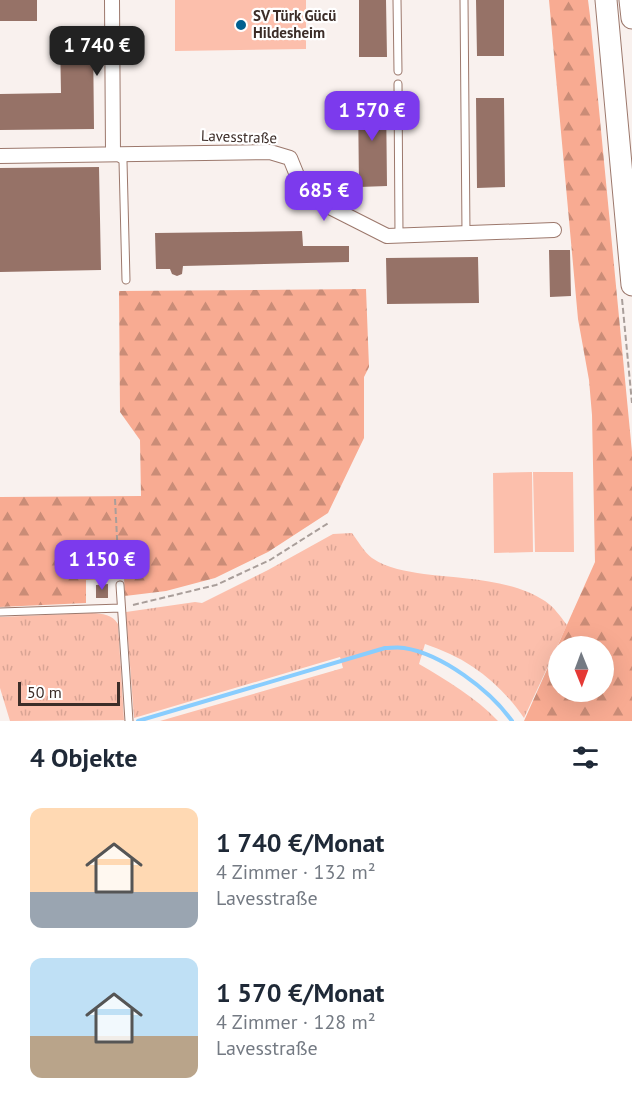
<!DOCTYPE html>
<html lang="de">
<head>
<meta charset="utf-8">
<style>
  :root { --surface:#fff; --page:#f6f6f7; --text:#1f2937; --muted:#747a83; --accent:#7c3aed }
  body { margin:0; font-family:"PT Sans",sans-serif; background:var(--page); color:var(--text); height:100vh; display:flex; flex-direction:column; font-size:22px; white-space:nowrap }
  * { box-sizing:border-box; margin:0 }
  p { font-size:20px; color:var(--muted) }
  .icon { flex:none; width:33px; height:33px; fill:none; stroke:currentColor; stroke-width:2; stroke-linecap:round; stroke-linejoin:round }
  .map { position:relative; height:721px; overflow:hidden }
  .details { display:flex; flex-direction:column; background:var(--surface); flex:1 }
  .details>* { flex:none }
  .needle { width:39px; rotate:179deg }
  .buttons { position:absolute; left:548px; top:636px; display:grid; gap:12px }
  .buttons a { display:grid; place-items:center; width:66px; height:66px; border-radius:50%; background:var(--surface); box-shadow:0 6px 24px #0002; font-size:30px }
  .scale { position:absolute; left:18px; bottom:15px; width:102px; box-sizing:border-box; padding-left:6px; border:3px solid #3c2d28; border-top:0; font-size:16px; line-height:21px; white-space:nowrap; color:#3c2d28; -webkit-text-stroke:4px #fff; paint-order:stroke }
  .price { position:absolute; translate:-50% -51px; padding:0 14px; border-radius:12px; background:var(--accent); color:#fff; font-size:20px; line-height:39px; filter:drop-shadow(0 2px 3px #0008) }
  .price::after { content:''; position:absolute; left:50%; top:36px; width:18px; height:14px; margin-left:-9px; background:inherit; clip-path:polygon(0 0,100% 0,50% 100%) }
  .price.selected { background:#222; color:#fff }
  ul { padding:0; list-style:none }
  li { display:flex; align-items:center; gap:18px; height:150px; padding:0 30px }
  li span { display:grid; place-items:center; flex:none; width:168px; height:120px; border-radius:12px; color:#555 }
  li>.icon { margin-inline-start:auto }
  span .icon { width:72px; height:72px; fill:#fffc; stroke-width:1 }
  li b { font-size:26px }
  h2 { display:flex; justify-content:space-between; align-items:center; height:72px; padding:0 30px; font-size:26px }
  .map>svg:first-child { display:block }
  .grass { fill:url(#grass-tufts) }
  .forest { fill:url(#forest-firs); fill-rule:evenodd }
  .garden { fill:#fcbfac }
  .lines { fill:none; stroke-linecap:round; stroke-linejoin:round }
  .stream { stroke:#89cdfe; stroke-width:4 }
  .building { fill:#967267 }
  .lane-casing { stroke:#9c786c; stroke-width:9 }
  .street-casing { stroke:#9c786c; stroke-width:16 }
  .primary-casing { stroke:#9c786c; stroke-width:23 }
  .path { stroke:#a99e9a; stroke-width:2; stroke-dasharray:6 3; stroke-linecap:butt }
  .lane { stroke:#fff; stroke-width:7 }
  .street { stroke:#fff; stroke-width:14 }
  .primary { stroke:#fff; stroke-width:21 }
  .poi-dot { fill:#016090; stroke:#fff; stroke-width:2 }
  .labels { text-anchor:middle; stroke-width:4.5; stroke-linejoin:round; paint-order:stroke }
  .poi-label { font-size:15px; font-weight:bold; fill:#3c2d28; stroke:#fff; text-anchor:start }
  .street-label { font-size:15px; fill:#3c2d28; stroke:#fff }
</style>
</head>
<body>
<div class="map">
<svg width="632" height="721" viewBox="0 0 632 721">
  <defs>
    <pattern id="grass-tufts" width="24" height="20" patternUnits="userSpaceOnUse" patternTransform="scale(1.5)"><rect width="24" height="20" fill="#fcbfac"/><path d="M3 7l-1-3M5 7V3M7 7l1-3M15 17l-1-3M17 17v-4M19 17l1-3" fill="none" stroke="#d9a494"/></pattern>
    <pattern id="forest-firs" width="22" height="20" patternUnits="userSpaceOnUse" patternTransform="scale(1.5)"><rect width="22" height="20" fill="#f8ab92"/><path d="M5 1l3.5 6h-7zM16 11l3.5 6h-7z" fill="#ca8c77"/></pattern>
  </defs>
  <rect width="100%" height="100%" fill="#f9f1ee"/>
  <!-- grass -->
  <path class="grass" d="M352,533C358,541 364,552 372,558C388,569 406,571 424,574C464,579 511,579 545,601C554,607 560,616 567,625L524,718C499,682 468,658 425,644L419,664C448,681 475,697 498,721H160L343,668L340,657L134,718L126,612L195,602L202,603L268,570L333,534Z
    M92,613C103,614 112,614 118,624L124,720L10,721L0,688V617Z"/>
  <!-- forest -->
  <path class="forest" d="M549,0H588L590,16L632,452V721H524L595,562L592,415L589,380L578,319ZM603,646V692H558V646Z
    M366,289L369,367L364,377V438L328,513L268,552L215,578L166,591L125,596L124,578L86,580V603L0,607V497L141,496L140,440L120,412L119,291Z"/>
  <!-- garden -->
  <path class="garden" d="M175,0H306V49L175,51Z
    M532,472L533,552L494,553L493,473Z
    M533,472H573L574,552H535Z"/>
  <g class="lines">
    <!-- stream -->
    <path class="stream" d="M138,721L385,648C391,648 398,647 404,648C442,654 490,690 512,721"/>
  </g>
  <!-- building -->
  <path class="building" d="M0,0H37V21H0Z
    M359,0H386L387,57H359Z
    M476,0H504V56H477Z
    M93,37L94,129L0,130V94L61,93L60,38Z
    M358,97H386L387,186L359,187Z
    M476,98H504L505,187L477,188Z
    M99,167L101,270L0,272V168Z
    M302,231L303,246H349V262L183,266L182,274L177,276L172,274L170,269H156L155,233Z
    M549,250H570L571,296L550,297Z
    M478,257L479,303L387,304L386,258Z
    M108,584V598H96V585Z"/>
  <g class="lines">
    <defs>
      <path id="lane" d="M397,0L398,71
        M464,0L466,233
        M398,84L399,235
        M115,155L123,161L126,280
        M120,585L129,721
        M0,612L121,608"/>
      <path id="street" d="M112,0L113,153
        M0,156L270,152L290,158L303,190L308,196L387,236L554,230"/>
      <path id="primary" d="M606,0L632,285
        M630,0L632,18"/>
    </defs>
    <!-- lane casing -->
    <use href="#lane" class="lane-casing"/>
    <!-- street casing -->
    <use href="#street" class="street-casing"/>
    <!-- primary casing -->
    <use href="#primary" class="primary-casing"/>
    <!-- path -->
    <path class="path" d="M622,299L632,403
      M115,499L119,576
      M133,605L216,585L270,560L330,522"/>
    <!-- lane -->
    <use href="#lane" class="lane"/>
    <!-- street -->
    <use href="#street" class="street"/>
    <!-- primary -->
    <use href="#primary" class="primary"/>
  </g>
  <!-- markers -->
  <circle class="poi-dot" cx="241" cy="25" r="6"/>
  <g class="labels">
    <!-- poi labels -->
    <g class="poi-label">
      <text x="253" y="21">SV Türk Gücü<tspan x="253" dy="17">Hildesheim</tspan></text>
    </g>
    <!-- street labels -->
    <g class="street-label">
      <text transform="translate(239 137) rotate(2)" y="5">Lavesstraße</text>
    </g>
  </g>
</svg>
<div class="buttons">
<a><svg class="needle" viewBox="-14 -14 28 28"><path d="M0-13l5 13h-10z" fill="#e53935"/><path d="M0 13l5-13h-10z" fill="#747a83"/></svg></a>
</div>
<div class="scale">50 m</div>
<b class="price selected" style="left:97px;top:77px">1 740 €</b>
<b class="price" style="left:372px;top:142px">1 570 €</b>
<b class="price" style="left:324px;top:222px">685 €</b>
<b class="price" style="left:102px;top:591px">1 150 €</b>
</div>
<section class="details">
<h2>4 Objekte<svg class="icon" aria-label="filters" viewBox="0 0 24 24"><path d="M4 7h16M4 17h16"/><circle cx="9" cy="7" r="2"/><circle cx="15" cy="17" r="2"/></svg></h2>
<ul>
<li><span style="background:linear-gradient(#ffd9b3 70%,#9aa5b1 0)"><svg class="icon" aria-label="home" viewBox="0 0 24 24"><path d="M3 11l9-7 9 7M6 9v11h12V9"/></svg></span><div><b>1 740 €/Monat</b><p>4 Zimmer · 132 m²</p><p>Lavesstraße</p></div></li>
<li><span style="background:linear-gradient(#bfe0f5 65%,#b9a48a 0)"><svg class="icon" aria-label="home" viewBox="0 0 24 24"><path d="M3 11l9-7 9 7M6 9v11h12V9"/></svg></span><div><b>1 570 €/Monat</b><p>4 Zimmer · 128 m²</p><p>Lavesstraße</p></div></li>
</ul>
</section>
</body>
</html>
